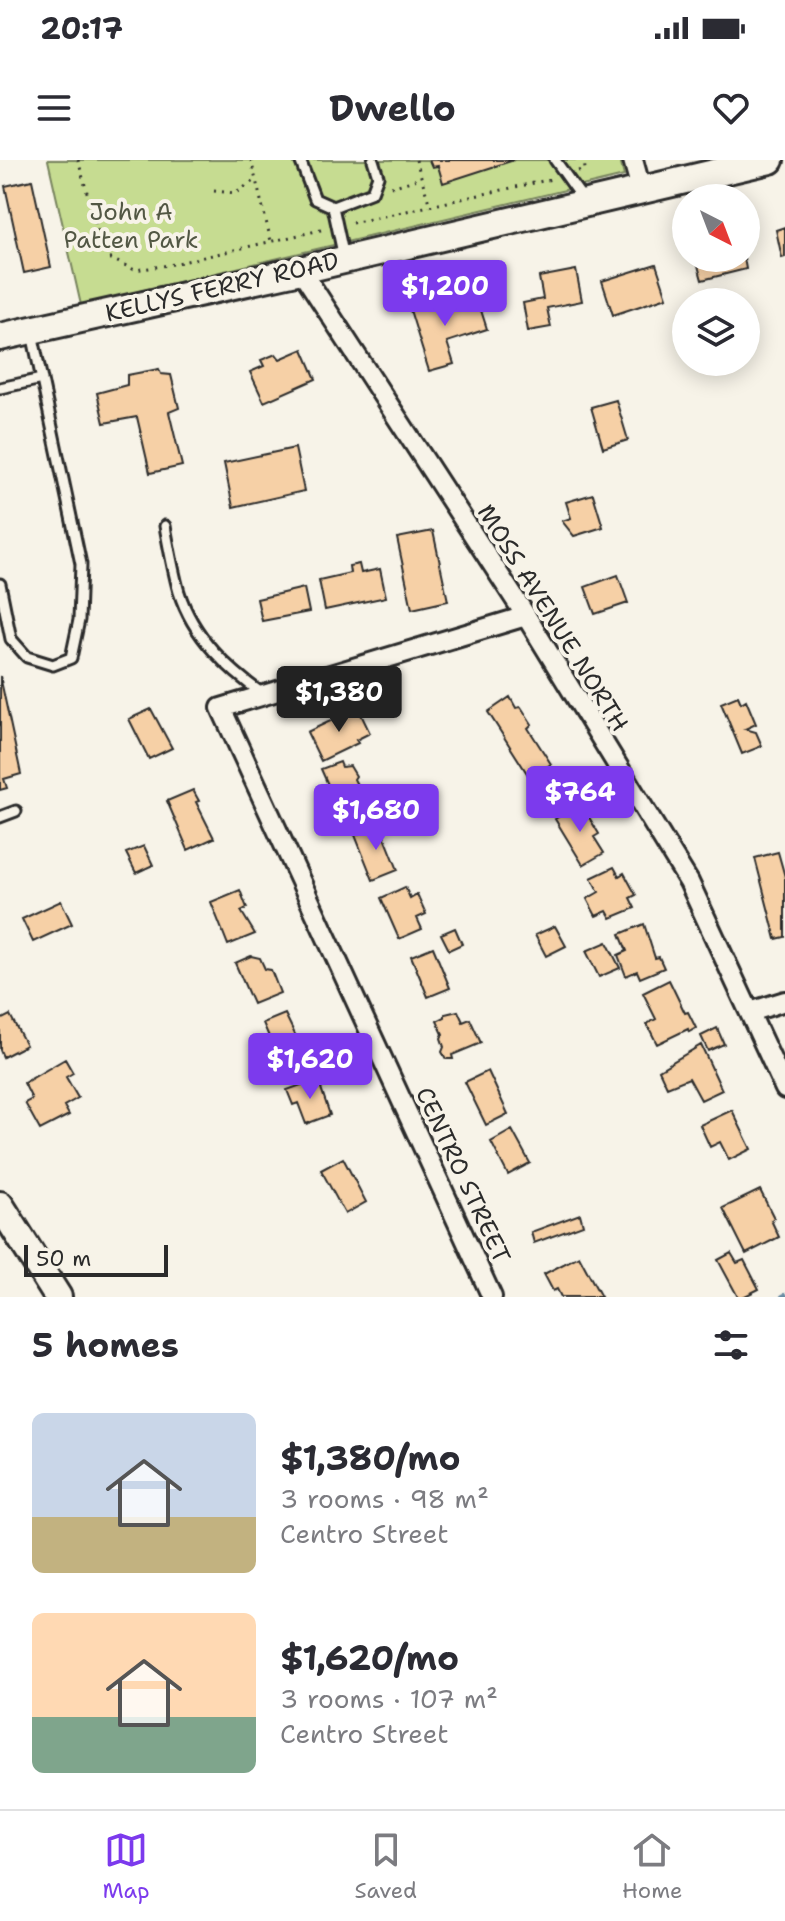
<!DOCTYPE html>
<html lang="en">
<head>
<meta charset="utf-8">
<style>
  :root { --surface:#fff; --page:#f7f7f7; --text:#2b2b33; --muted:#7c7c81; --line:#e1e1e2; --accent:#7c3aed }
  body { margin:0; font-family:"Shantell Sans",sans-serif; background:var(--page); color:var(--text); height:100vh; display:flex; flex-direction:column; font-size:30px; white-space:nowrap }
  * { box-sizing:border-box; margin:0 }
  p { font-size:26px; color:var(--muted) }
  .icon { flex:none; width:44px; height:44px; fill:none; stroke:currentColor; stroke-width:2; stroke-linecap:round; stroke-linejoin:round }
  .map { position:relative; height:1137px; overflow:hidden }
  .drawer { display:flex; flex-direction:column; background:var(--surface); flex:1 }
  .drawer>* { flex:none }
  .needle { width:52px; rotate:138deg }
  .fabs { position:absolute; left:672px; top:24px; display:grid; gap:16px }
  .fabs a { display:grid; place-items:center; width:88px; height:88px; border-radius:50%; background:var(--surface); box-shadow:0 4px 20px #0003; font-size:40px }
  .scale { position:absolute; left:24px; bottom:20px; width:144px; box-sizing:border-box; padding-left:8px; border:4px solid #2b2b2b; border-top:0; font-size:22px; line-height:28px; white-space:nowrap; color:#2b2b2b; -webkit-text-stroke:6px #f7f3e8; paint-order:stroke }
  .price { position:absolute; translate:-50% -68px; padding:0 18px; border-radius:8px; background:var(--accent); color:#fff; font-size:26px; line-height:52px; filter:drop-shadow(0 2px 4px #0008) }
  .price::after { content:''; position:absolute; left:50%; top:48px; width:24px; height:18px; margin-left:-12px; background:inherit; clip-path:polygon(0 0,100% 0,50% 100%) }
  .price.selected { background:#222; color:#fff }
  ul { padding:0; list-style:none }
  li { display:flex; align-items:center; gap:24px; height:200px; padding:0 32px }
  li span { display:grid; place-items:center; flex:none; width:224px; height:160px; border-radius:12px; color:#555 }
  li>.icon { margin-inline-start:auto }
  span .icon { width:96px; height:96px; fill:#fffc; stroke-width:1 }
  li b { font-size:34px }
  h2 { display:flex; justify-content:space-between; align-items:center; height:96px; padding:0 32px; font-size:34px }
  .status { display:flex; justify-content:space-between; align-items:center; height:56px; padding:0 40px; background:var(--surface); direction:ltr }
  .status svg { height:22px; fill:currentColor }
  header { display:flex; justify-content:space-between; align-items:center; height:104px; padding:0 32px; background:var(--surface); font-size:36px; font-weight:700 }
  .tab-bar { display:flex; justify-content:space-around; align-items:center; height:112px; border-top:2px solid var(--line); background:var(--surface); font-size:22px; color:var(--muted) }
  .tab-bar a { display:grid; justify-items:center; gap:4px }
  .tab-bar .selected { color:var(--accent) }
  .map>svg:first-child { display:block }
  .green { fill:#c6dc91; stroke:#78845e; stroke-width:2 }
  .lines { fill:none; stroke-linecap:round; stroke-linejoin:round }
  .stream { stroke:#6b8da4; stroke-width:6 }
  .building { fill:#f6d0a6; stroke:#2b2b2b; stroke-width:2 }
  .lane-casing { stroke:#2b2b2b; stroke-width:15 }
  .street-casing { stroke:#2b2b2b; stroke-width:24 }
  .secondary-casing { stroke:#2b2b2b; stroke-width:32 }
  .path { stroke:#2b2b2b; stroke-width:3; stroke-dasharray:2 6; stroke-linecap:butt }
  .lane { stroke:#f7f3e8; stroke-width:9 }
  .street { stroke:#f7f3e8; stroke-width:18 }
  .secondary { stroke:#f7f3e8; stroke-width:26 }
  .labels { text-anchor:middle; stroke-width:8; stroke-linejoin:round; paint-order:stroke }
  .park-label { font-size:24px; fill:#525744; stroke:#f7f3e8 }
  .street-label { font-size:24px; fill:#2b2b2b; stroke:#f7f3e8 }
</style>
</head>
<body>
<div class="status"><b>20:17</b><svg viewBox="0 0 49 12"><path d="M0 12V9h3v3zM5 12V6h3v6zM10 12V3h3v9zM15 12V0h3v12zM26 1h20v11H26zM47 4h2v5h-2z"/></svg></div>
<header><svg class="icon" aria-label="menu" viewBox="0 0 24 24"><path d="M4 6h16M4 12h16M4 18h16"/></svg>Dwello<svg class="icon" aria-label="heart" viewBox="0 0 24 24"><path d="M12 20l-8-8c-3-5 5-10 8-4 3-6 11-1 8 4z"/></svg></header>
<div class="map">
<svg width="785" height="1137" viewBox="0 0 785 1137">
  <rect width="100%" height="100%" fill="#f7f3e8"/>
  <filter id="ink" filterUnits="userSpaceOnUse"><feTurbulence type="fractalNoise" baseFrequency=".0125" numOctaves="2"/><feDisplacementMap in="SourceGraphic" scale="16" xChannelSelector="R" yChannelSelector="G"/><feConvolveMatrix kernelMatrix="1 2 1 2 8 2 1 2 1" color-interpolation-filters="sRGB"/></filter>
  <g filter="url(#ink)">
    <!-- green -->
    <path class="green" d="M48,0H620L624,16L81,145Z"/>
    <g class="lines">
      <!-- stream -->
      <path class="stream" d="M783,1137L785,1136"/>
    </g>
    <!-- building -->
    <path class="building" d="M429,0H514L443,23L438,6L432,7Z
      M32,20L51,107L24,113L5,26Z
      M785,67V97L782,98L776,70Z
      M696,98H744L746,109L702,120Z
      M656,104L667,137L613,155L602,121Z
      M576,110L582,141L547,148L551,167L528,171L523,143L543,139L539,117Z
      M459,135L462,145L478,141L487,169L447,182L454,204L429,211L410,150Z
      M303,189L316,219L264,242L250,212L264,206L261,200L276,194L280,199Z
      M159,209L161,214L171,215L179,248L169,252L182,306L150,313L137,257L104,263L97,233L127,225V215Z
      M616,240L628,280L603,288L591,247Z
      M295,288L304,331L233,347L224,303Z
      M593,334L603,367L574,376L562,361L571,358L566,342Z
      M433,371L448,441L412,449L397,378Z
      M359,404L361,413L380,409L386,437L325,450L319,420L350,413L349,406Z
      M618,415L628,443L595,454L585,427Z
      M304,428L309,452L262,461L257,439Z
      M0,516L21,614L4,619L7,628L0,630Z
      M738,536L741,543L746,540L756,564L745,569L756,572L762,586L742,594L721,543Z
      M510,537L516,548L521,547L532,564L528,568L551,604L530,618L488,552Z
      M358,548L370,573L356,580L358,583L321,601L307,572Z
      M151,549L172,588L149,599L129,559Z
      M340,602L342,607L350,606L356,616L354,619L370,650L344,661L321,609Z
      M193,630L199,641L196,642L214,678L188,690L167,641Z
      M577,645L584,656L587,654L599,674L594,677L604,693L583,705L555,659Z
      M380,665L398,710L373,720L355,675Z
      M144,686L153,705L136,713L126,693Z
      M778,692L785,717V777L776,779L755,698Z
      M614,707L619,716L624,713L636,735L630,738L635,748L611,758L607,751L596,756L587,739L599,732L591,718Z
      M405,727L410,738L417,734L426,754L417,758L422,769L399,779L381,738Z
      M240,730L247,748L241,751L255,774L228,785L211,742Z
      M61,741L72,764L33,782L22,759Z
      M644,764L655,798L659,797L664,808L640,818L637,811L626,816L618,795L627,791L620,774Z
      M555,766L566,786L546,796L535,775Z
      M455,768L462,784L449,790L441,774Z
      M607,782L620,808L599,817L586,791Z
      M433,787L450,828L428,837L411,796Z
      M251,796L260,798L265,809L271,810L280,833L253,844L235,803Z
      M669,820L685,853L688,852L696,868L689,872L688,869L657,884L647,864L656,859L643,833Z
      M458,851L463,862L470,859L481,883L452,895L453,899H446L442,892L444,887L441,878L443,874L437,861L445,857V854Z
      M285,854L306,897L282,907L263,863Z
      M10,855L26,885L3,897L0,890V860Z
      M717,868L724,884L708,891L701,876Z
      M701,885L722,930L701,940L689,918L667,927L659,910Z
      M65,899L73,913L66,917L78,938L64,946L69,955L40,970L25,943L32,939L24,923Z
      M488,911L508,954L486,965L465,922Z
      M318,919L330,955L306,964L298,943L293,945L287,930Z
      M732,950L751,989L729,1000L720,982L710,987L700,965Z
      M512,970L530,1003L508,1015L491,982Z
      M343,998L366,1042L345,1054L321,1010Z
      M760,1030L774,1058L771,1060L779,1077L746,1094L723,1048Z
      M580,1054L583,1065L534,1083L531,1072Z
      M731,1093L737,1103L744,1100L759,1129L743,1137H738L718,1100Z
      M579,1096L601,1137H561L557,1129L553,1131L544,1114Z"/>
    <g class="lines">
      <defs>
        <path id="lane" d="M300,0L315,39L333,47L372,32L378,16L373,0
          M555,0L583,39
          M333,47L344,98
          M0,228L42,219
          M165,366C169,388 173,411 179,432C193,477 228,509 264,535
          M0,424L11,479L27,497L53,505L71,498L79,460L81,404L32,173
          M0,657L16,651"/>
        <path id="street" d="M633,0L641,29
          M301,110L526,456L689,722L785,929
          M750,852L785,841
          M492,1137L221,548L526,456"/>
        <path id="secondary" d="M0,177L301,110L770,0
          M0,1045L58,1137"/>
      </defs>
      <!-- lane casing -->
      <use href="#lane" class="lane-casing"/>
      <!-- street casing -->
      <use href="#street" class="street-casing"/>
      <!-- secondary casing -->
      <use href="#secondary" class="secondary-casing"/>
      <!-- path -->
      <path class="path" d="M78,0L99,75L109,98L135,110L169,105L325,69
        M251,0L271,81
        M416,0L430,46
        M578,11L585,9L584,0
        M391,27L421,18
        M214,31L236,33L255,20
        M352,63L552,19"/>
      <!-- lane -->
      <use href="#lane" class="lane"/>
      <!-- street -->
      <use href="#street" class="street"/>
      <!-- secondary -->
      <use href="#secondary" class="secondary"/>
    </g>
  </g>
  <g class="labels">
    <!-- park labels -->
    <g class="park-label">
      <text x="131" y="60">John A<tspan x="131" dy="28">Patten Park</tspan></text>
    </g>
    <!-- street labels -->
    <g class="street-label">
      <text transform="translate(222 127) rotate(-13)" y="8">KELLYS FERRY ROAD</text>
      <text transform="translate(553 458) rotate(58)" y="8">MOSS AVENUE NORTH</text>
      <text transform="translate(463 1015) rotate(65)" y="8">CENTRO STREET</text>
    </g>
  </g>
</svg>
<div class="fabs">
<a><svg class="needle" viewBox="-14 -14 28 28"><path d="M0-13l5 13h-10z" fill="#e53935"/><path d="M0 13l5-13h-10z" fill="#7c7c81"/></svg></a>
<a><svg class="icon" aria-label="layers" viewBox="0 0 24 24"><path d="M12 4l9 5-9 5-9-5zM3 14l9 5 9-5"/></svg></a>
</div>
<div class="scale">50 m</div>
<b class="price" style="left:445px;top:168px">$1,200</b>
<b class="price selected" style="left:339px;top:574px">$1,380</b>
<b class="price" style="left:580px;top:674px">$764</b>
<b class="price" style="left:376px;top:692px">$1,680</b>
<b class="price" style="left:310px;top:941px">$1,620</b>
</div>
<section class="drawer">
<h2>5 homes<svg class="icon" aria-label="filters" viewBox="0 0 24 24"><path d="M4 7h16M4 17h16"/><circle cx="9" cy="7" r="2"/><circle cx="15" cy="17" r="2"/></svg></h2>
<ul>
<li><span style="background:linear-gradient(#c9d6e8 65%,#c2b280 0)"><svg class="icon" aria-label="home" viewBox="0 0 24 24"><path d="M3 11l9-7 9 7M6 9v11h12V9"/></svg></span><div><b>$1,380/mo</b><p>3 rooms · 98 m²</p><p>Centro Street</p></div></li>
<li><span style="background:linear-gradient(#ffd9b3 65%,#7fa58c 0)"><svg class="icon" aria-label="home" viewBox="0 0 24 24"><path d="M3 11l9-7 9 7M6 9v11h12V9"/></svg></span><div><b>$1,620/mo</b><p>3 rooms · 107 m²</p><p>Centro Street</p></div></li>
</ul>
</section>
<nav class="tab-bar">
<a class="selected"><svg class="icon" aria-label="map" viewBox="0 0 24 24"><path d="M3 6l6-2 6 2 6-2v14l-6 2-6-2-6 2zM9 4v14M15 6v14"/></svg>Map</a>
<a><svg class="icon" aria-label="saved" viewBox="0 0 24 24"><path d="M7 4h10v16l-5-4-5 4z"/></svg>Saved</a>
<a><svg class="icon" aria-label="home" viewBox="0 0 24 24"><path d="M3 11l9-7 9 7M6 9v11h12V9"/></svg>Home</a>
</nav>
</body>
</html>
